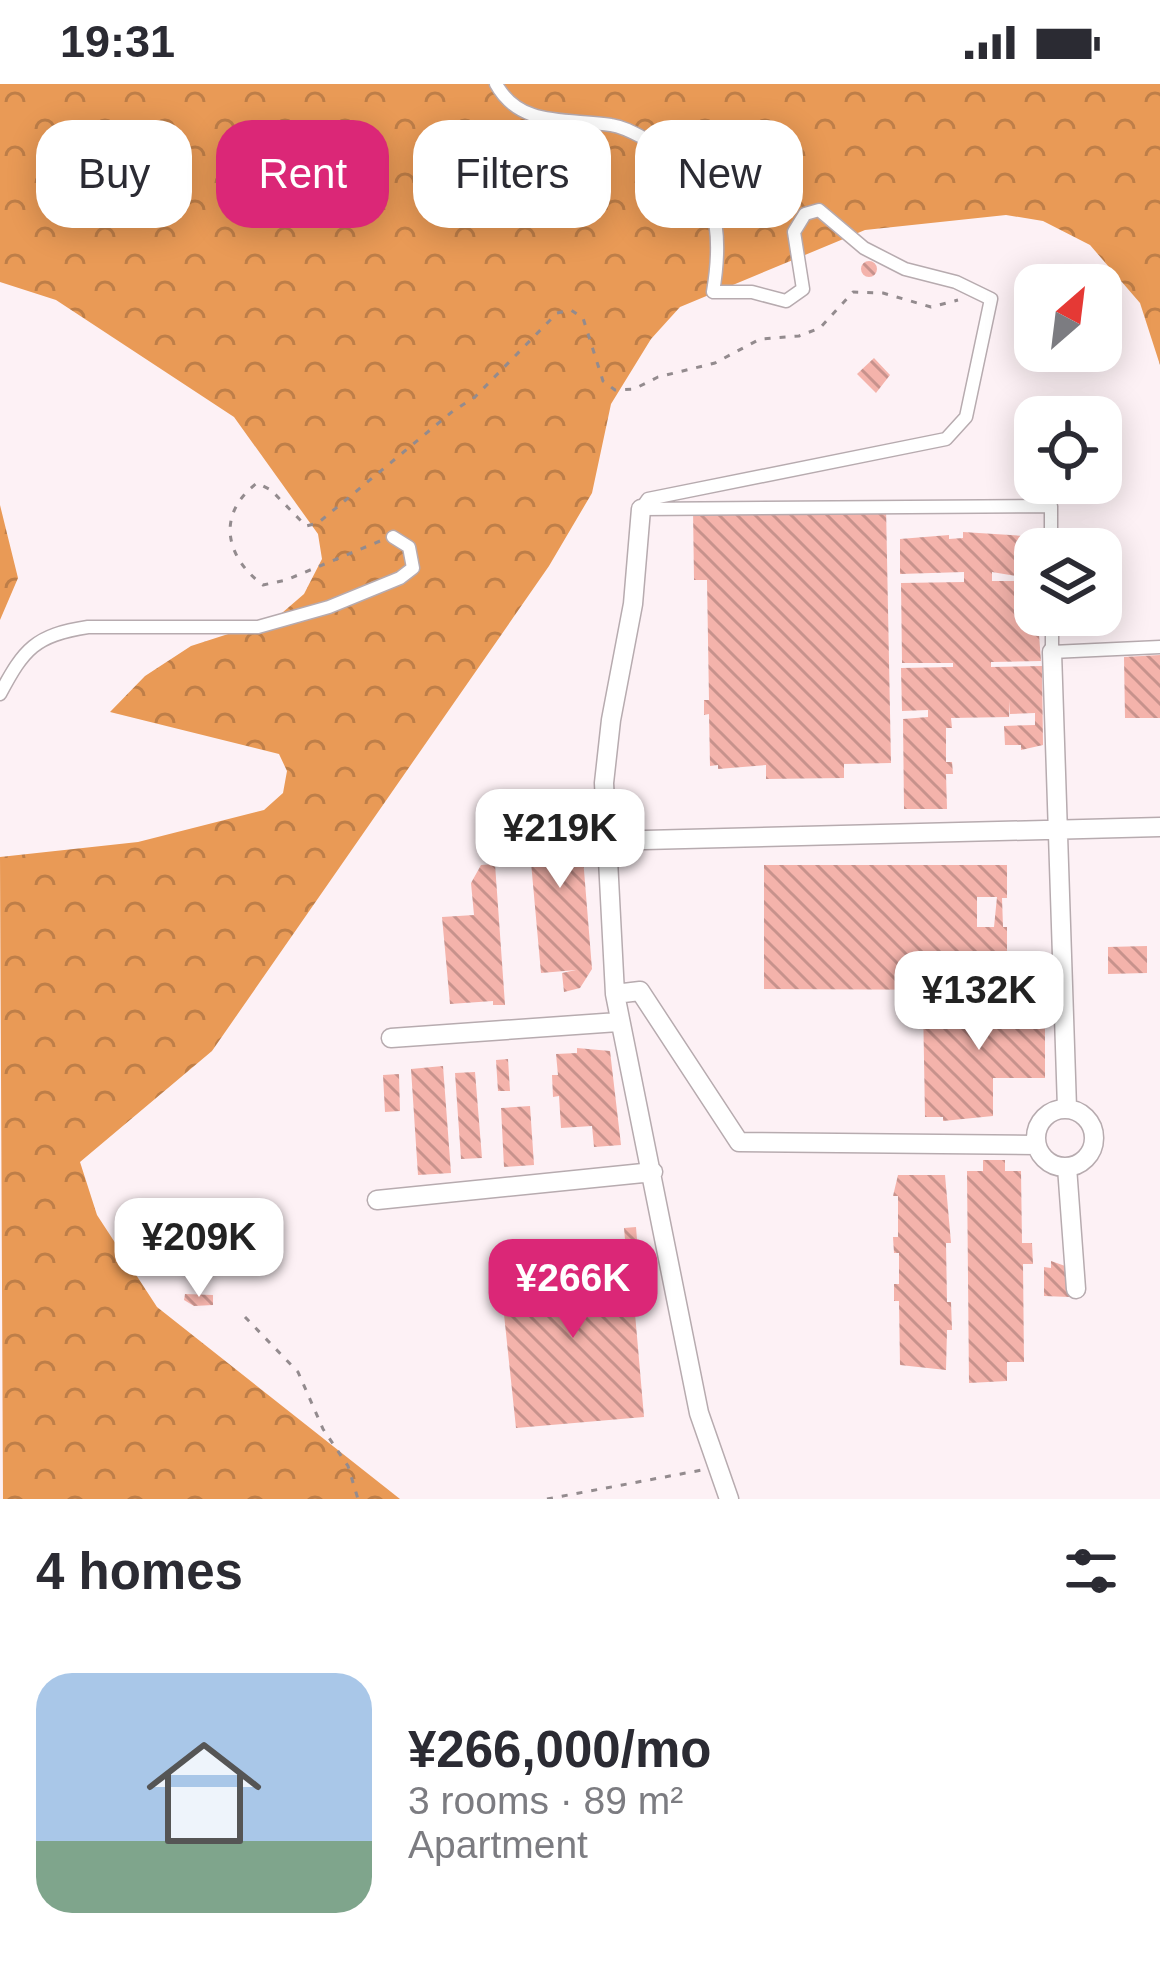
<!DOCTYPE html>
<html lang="en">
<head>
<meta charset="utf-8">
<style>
  :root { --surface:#fff; --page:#f2f2f3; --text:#2b2b33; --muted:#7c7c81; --accent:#db2777 }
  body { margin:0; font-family:Arial,sans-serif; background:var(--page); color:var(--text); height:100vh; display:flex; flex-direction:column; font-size:45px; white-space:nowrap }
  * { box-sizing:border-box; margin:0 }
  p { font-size:39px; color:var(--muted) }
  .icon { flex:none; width:66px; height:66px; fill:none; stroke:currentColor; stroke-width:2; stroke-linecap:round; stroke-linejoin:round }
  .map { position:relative; height:1415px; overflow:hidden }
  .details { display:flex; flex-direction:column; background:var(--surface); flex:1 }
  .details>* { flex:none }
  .top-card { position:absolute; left:36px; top:36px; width:1089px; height:108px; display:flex; gap:24px }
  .needle { width:78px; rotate:28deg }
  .fabs { position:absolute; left:1014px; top:180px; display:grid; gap:24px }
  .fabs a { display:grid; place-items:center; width:108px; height:108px; border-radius:24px; background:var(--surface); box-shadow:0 6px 30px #0003; font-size:60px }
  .price { position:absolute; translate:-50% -102px; padding:0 27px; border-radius:24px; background:#fff; color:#222; font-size:39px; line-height:78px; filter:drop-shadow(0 3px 6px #0008) }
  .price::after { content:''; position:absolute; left:50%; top:72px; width:36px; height:27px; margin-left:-18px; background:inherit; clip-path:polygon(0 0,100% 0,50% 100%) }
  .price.current { background:var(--accent); color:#fff }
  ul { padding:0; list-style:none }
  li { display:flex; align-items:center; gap:36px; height:300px; padding:0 36px }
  li span { display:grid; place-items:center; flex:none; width:336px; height:240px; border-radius:36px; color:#555 }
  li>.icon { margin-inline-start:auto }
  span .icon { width:144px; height:144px; fill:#fffc; stroke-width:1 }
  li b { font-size:51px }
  h2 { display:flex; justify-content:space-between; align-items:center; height:144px; padding:0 36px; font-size:51px }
  .pill { padding:0 42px; border-radius:36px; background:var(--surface); box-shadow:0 6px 30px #0003; font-size:42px; line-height:108px }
  .pill.current { background:var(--accent); color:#fff }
  .status { display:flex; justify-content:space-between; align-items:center; height:84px; padding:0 60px; background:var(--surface); direction:ltr }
  .status svg { height:33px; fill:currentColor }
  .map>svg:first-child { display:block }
  .forest { fill:url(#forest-crowns) }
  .building { fill:url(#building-back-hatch); fill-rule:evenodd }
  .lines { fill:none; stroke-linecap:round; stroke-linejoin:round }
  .street-casing { stroke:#b7abaf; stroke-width:15 }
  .secondary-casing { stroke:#b7abaf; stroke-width:21 }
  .path { stroke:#938b8e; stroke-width:3; stroke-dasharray:6 9; stroke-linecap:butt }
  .street { stroke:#fff; stroke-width:12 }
  .secondary { stroke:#fff; stroke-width:18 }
</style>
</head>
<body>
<div class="status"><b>19:31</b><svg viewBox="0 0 49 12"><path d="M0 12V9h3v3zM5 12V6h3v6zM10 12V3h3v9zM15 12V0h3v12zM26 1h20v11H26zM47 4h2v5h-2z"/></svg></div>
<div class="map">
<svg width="1160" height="1415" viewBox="0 0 1160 1415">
  <defs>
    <pattern id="forest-crowns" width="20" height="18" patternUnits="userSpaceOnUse" patternTransform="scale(3)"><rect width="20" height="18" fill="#e99a56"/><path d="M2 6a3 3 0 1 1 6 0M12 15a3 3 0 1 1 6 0" fill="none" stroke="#be7e48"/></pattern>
    <pattern id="building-back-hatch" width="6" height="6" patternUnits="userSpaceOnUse" patternTransform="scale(3)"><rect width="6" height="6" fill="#f4b3ab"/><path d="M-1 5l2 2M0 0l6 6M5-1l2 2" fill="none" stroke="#c7928c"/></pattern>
  </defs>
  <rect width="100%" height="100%" fill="#fdf1f5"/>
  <!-- forest -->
  <path class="forest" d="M0,0H1160V281L1140,219L1090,161L1043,137L1006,131L865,146L680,223L651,255L611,320L592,409L549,482L212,967L80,1078L97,1131L157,1223L400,1415H3L0,773L138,758L264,726L283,709L287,687L279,670L110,628L145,592L191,562L275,535L304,510L322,475L318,450L234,333L56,216L0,198Z
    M0,421L18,494L0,536Z"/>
  <!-- building -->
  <path class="building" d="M861 185a8 8 0 1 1 16 0a8 8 0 1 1-16 0Z
    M874,274L890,291L876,309L857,290Z
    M886,422L891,679L844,680V694L766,695V681L718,685V681L710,682L709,630L704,631V616H709L707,496H694L693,425Z
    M963,448L1040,453L1035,487H1015L1016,492L992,488V497H1035L1041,577L991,578V583L1042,582L1043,661L1021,666V661H1005L1004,642L1035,641V629L1010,630V617L1009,633L951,634L952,644H946V678H952L953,690H946L947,725H904L903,635L928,633V626L902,627L901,584L953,583V579H902L901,499L964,498V488L900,490V455L949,451V455L963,454Z
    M1160,571V634H1125L1124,573Z
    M568,713L569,719H583L584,724H579V732H583L580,737L592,885L580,904L564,908L562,889L576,886L541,889L526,723L555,721V714Z
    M495,780L505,921H493V917L450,920L442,833L474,831L471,799L481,781Z
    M764,781H1007V814H1002L1003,843H1007V889H978V906L764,905ZM977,813H997L994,843H977Z
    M1147,862V889L1108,890V863Z
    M1045,917V994H993V1032L943,1037V1033H925L923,918Z
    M577,964L610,967L621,1061L594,1063L592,1042L561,1044L559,1012L553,1013L552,991H558L556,970L577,969Z
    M508,975L510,1007H498L496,976Z
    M443,982L451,1089L418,1091L411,985Z
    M475,988L482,1074L461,1075L455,989Z
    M399,990L400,1027L385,1028L383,991Z
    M530,1022L534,1081L504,1083L501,1024Z
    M983,1076H1005V1087H1021L1022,1159H1032L1033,1180H1023L1024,1278H1007V1297L969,1299L967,1087H983Z
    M898,1091H945L951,1159H946L947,1218H951L952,1246H947L946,1286L900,1281L899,1217H894V1200H899V1169H894L893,1153H898V1112H893Z
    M636,1143L640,1194L632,1195L644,1333L516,1344L499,1183L533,1176L534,1180L547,1179V1185L627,1179L624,1144Z
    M1051,1177L1068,1183L1069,1213L1044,1212V1183L1051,1184Z
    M185,1210L213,1211V1221L194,1222L184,1216Z"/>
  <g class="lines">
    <defs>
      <path id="street" d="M496,0C520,44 568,34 611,41C626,43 639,52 653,59C717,93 724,143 713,208H752L786,217L803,205L794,148L805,130L819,126L864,164L905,185L956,198L991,215L966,333L946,355L648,415L641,425
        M641,425L1051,422V465
        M1052,531V568L1160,563
        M0,610C24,565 35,551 88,543H258L329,523L400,494L413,484L409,463L393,453"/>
      <path id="secondary" d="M641,425L633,520L611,636L604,699L615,910L699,1329L729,1415
        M1052,568L1067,1024
        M605,757L1160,743
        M615,910L640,907L739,1058L1036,1061
        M391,954L618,938
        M1036 1054a29 29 0 1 1 58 0a29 29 0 1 1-58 0Z
        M1067,1083L1076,1205
        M377,1116L653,1088"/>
    </defs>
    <!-- street casing -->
    <use href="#street" class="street-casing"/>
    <!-- secondary casing -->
    <use href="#secondary" class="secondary-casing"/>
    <!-- path -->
    <path class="path" d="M380,457L286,496L263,501C225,473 216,430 257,399L271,406L306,442L318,439L453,327L475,313L557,229L571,226L583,234L603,297L615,306L634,305L658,293L715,279L760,255L799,252L820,244L853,208L883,209L931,223L958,216
      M245,1233L298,1288L323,1345L348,1382L358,1415
      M547,1415L702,1386"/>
    <!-- street -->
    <use href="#street" class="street"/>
    <!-- secondary -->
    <use href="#secondary" class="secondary"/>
  </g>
</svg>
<div class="fabs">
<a><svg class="needle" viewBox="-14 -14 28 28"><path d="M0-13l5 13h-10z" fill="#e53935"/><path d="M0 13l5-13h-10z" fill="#7c7c81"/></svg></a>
<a><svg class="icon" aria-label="locate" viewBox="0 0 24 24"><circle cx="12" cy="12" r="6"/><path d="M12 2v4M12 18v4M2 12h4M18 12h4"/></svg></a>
<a><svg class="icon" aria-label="layers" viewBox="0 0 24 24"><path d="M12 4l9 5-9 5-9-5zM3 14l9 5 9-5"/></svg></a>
</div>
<b class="price" style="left:560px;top:807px">¥219K</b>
<b class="price" style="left:979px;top:969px">¥132K</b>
<b class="price" style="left:199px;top:1216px">¥209K</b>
<b class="price current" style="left:573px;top:1257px">¥266K</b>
<div class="top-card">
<a class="pill">Buy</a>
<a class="pill current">Rent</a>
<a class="pill">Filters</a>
<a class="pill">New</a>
</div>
</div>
<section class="details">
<h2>4 homes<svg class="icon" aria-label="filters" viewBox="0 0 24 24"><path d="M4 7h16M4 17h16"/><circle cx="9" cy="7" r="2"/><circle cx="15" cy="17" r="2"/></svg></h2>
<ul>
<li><span style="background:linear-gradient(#a9c7e8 70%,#7fa58c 0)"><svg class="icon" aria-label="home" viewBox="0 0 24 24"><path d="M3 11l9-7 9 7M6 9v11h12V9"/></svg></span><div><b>¥266,000/mo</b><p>3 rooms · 89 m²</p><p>Apartment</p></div></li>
</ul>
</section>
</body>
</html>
